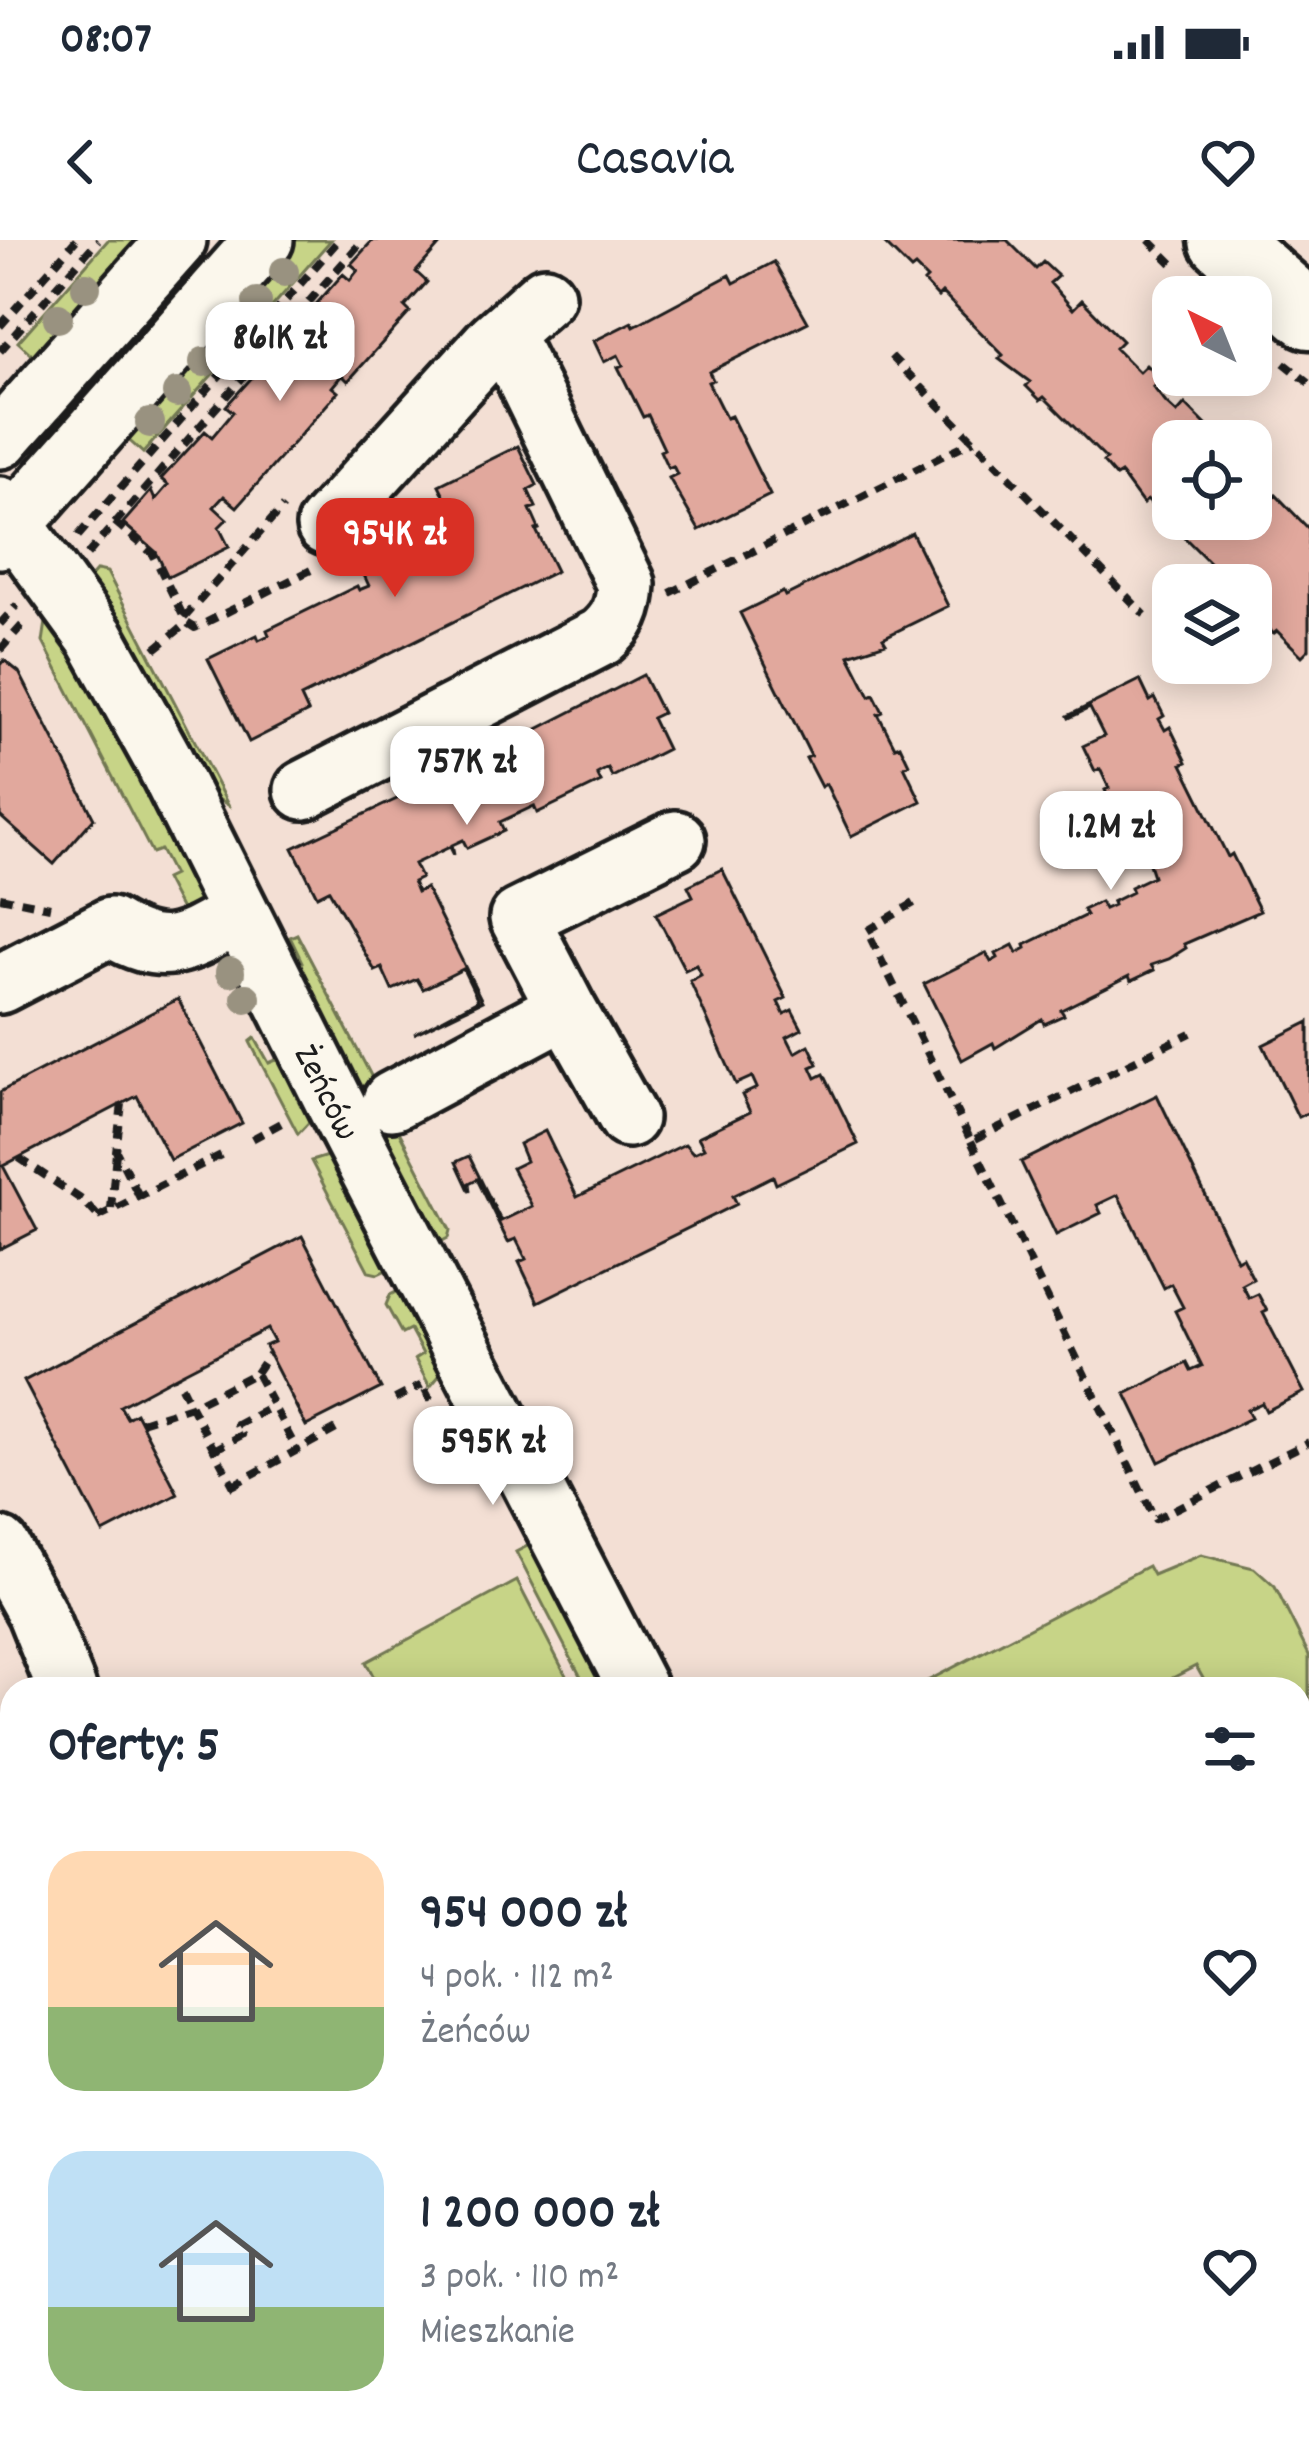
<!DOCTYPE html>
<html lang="pl">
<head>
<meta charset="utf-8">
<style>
  :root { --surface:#fff; --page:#f6f6f7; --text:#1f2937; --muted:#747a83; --accent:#d93025 }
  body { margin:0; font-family:Dekko,sans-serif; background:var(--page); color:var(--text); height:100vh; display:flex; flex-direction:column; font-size:45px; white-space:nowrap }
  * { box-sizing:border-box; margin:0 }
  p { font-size:39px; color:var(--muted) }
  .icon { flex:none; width:66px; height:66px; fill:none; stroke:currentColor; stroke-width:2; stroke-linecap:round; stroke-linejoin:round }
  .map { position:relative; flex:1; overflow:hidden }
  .sheet { position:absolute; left:0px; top:1437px; width:1311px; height:771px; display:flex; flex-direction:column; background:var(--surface); border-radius:36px 36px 0 0; box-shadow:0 6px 30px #0003 }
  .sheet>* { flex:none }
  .needle { width:78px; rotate:317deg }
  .buttons { position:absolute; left:1152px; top:36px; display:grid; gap:24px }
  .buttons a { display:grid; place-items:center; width:120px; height:120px; border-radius:24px; background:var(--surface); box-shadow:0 6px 30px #0003; font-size:60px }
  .price { position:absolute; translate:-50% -102px; padding:0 27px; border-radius:24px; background:#fff; color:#222; font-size:39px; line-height:78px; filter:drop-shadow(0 3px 6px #0008) }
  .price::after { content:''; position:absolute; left:50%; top:72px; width:36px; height:27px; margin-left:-18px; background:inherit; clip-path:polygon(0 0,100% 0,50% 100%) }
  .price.on { background:var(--accent); color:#fff }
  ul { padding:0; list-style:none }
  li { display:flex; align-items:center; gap:36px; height:300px; padding:0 48px }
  li span { display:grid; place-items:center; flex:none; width:336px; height:240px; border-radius:36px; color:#555 }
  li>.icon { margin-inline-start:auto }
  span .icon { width:144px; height:144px; fill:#fffc; stroke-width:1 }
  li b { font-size:51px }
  h2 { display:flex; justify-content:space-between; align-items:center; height:144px; padding:0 48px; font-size:51px }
  .status { display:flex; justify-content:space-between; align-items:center; height:84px; padding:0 60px; background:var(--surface); direction:ltr }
  .status svg { height:33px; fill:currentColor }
  header { display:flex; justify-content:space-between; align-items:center; height:156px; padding:0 48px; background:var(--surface); font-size:54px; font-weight:600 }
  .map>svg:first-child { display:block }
  .green { fill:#c7d487; stroke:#727852; stroke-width:3 }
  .building { fill:#e1a89d; stroke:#1c1c1c; stroke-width:3 }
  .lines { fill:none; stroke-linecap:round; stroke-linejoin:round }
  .minor-casing { stroke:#1c1c1c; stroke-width:66 }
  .major-casing { stroke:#1c1c1c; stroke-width:75 }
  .path { stroke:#1c1c1c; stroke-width:8; stroke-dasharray:12 9; stroke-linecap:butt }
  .minor { stroke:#fbf7ec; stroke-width:57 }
  .major { stroke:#fbf7ec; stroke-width:66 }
  .tree { fill:#999280 }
  .labels { text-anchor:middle; stroke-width:9; stroke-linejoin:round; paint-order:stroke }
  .street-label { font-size:36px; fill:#1c1c1c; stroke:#fbf7ec }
</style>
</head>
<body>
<div class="status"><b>08:07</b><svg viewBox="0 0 49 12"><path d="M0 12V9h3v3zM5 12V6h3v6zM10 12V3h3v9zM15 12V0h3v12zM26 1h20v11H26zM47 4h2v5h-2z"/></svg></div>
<header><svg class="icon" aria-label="back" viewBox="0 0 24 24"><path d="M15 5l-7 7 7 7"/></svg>Casavia<svg class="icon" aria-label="heart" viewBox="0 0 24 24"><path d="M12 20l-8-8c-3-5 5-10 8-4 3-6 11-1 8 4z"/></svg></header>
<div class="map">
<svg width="1309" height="2207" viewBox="0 0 1309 2207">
  <rect width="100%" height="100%" fill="#f3dfd4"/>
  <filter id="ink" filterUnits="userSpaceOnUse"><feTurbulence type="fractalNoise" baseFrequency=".00833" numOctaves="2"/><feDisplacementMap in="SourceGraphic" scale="24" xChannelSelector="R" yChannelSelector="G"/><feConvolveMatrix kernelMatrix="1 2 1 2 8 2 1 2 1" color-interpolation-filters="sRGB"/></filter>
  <g filter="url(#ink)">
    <!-- green -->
    <path class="green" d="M108,0H145L39,121L18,102Z
      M293,0H331L143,213L122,194Z
      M97,330L107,332L228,565L203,550L87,341Z
      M51,378L83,422L203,661L188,683L165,639L173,635L160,610L152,613L43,402L46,382Z
      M297,694L379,851L363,855L296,726L302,722L290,697Z
      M255,798L269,823L276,820L293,827L312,879L298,894L250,802Z
      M392,878L450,990L448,998L427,1009L379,890Z
      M327,916L336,918L399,1024L378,1034L369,1032L311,921Z
      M410,1045L444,1130L430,1147L415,1119L423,1114L410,1090L402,1094L386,1065L390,1055Z
      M453,1171L468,1173L510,1237L484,1251L444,1174Z
      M541,1299L619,1449H587L516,1312Z
      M1201,1315L1254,1328L1275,1347L1309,1415V1647L1299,1627V1449H1209L1196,1426L1151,1449H912L1148,1326L1153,1335Z
      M517,1341L573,1449H380L366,1422Z
      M0,1880L7,1882L12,1894V2196H171L177,2207H0Z
      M569,2196H771L773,2207H575Z"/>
    <!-- building -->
    <path class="building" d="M373,0H444L416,32L427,42L405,67L410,72L348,141L342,135L332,147L338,152L237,267L224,256L214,267L227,279L219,287L229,307L168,337L156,312L123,283L151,251L155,260L168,245L161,239L205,191L212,197L233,172L226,166L266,122L272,128L281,118L274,112L295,88L302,94L317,77L310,71L343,34L350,40L358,30L351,24Z
      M887,0H1007L1036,29L1043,22L1058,36L1050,43L1073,69L1082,60L1122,101L1115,108L1139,132L1146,125L1161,140L1153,147L1166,163L1177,173L1185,164L1222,201H1173V279H1251V230L1263,243L1256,250L1268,263L1276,255L1309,289V409L1302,416L1277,391L1273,394L1251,365V345H1232L1223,336L1219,340L1205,325L1209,322L1147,260L1143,264L1121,234L1116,237L1103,222L1106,219L1044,157L1040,160L1026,146L1030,142L999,119L1003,115L942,53L938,57L924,42L927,39L915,27L911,30L884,3Z
      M774,22L808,82L709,132L713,140L708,142L726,178L731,176L770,255L699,290L669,238L677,234L673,226L668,228L660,211L664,209L648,175L643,177L618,127L623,125L618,115L604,122L594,101L632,82L634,86L730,35L734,43Z
      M518,206L537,245L528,250L536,267L530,269L539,289L536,290L556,331L301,457L308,472L249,502L208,419L257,395L259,400L269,395L267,390L357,346L359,350L369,346L364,335L396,319L399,325L449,300L451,305L461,300L459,295L463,293L439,245Z
      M912,293L948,366L883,398L886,403L849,415L870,456L874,454L883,472L878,474L895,507L900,505L909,524L904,526L921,561L851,596L826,544L821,547L806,518L811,516L740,373L783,352L785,356Z
      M4,420L19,432L94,578L54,624L0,576V425Z
      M643,435L662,473L652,478L667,509L612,537L608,528L597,534L601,542L537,573L534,566L500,582L504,591L467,608L463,600L452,605L454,615L450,607L414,624L421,638L413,642L417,652L426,648L482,761L414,794L478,760L463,729L423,749L417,739L392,750L382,728L375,731L329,650L317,656L293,608L450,534Z
      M1140,440L1150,461L1155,458L1164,476L1159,479L1165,490L1170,487L1187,522L1182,524L1228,617L1232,614L1260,671L1184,704L1186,708L1169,719L1151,725L1154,730L1131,741L1129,736L1061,770L1064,775L1044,784L1042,779L995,808L993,803L962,820L924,744L986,713L991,722L998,718L996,714L1013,705L1017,713L1026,708L1025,705L1086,675L1083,670L1100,662L1104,669L1113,665L1112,662L1132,652L1130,647L1153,636L1146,615L1143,616L1118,565L1113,568L1105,550L1109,548L1100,529L1095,531L1083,506L1104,496L1090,468L1069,478L1068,476Z
      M722,629L786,758L778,762L784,774L792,770L802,789L787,797L795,813L809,805L818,824L811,827L816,838L824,834L858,904L776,944L773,936L733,956L737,964L538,1062L519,1022L526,1019L516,999L508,1002L477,939L469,943L470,952L456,922L469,916L501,981L532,966L512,928L526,921L519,904L545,891L577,957L685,904L693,913L704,908L698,897L750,872L742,855L757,848L752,837L736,844L690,741L701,735L696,725L685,730L656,674L693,656L688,646Z
      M178,759L242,883L170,920L137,856L3,926L37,990L0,1009V852Z
      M1309,782V872L1298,877L1263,805Z
      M1157,855L1237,1020L1242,1017L1253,1039L1242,1045L1249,1058L1258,1054L1267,1071L1263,1073L1304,1152L1266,1171L1262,1163L1247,1170L1251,1178L1159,1222L1126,1154L1187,1123L1191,1131L1202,1126L1175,1071L1183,1067L1171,1044L1164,1048L1118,955L1097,965L1101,973L1056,995L1021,922Z
      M302,996L381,1148L306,1186L265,1106L274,1102L267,1089L176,1136L120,1166L127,1178L136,1173L178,1254L103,1293L24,1141Z
      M0,1506L12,1528V1548L7,1550L12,1559V1691L0,1668Z
      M1299,1992H1309V2106H1299Z
      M279,2196H400L406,2207H263Z"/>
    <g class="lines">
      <defs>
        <path id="minor" d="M0,199L177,0
          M0,266L96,398L162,517L346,885L638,1449
          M326,286L495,100
          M0,299L264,0
          M304,550L601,397C619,382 625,368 626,344L515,117L495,100L545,56
          M0,744L110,687C166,721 187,703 239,674
          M566,768L519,678L676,600
          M392,861L566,768L628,878
          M0,1307L36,1372L67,1449
          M0,1855L12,1858
          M1299,2180L1309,2182
          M189,2196L195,2207"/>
        <path id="major" d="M1223,0L1309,75"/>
      </defs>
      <!-- minor casing -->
      <use href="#minor" class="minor-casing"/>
      <!-- major casing -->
      <use href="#major" class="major-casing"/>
      <!-- path -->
      <path class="path" d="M1149,0L1178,29
        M0,86L76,0
        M0,111L98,0
        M891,116L1145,375
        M1284,123L1309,143
        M115,282L153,314L185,380
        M78,296L339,0
        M87,315L363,0
        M670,353L974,200
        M184,378L283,267
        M0,384L17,365
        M155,409L187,383L195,388L313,329
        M0,410L27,380
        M0,657L50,667
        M914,663L867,691L971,901L1191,793
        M122,864L116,911L139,956
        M252,899L285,881
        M971,901L1155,1279L1309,1202
        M19,918L85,962L102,981
        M111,969L116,912
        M98,977L221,915
        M256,1133L269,1114
        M425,1150L439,1177
        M395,1159L422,1145
        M141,1182L191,1166L176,1136
        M214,1210L242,1195L237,1185L273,1166
        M233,1245L338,1188
        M235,1249L191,1166L256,1133L298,1212"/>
      <!-- minor -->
      <use href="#minor" class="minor"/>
      <!-- major -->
      <use href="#major" class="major"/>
    </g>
    <!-- trees -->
    <g class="tree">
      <circle cx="284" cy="32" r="15"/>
      <circle cx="86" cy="47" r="15"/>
      <circle cx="257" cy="62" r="15"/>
      <circle cx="58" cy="78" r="15"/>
      <circle cx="231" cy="91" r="15"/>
      <circle cx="204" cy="122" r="15"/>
      <circle cx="177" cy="153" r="15"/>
      <circle cx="150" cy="183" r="15"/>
      <circle cx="230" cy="732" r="15"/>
      <circle cx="246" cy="758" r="15"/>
    </g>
  </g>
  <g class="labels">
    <!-- street labels -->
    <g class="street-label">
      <text transform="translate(329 851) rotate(63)" y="13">Żeńców</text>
    </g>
  </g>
</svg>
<div class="buttons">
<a><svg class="needle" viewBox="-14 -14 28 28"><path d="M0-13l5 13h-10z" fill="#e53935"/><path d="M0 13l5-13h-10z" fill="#747a83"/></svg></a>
<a><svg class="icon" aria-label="locate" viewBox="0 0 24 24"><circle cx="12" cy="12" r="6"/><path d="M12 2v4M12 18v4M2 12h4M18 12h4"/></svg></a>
<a><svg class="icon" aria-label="layers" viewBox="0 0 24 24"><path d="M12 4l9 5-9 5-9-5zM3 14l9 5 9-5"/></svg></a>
</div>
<b class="price" style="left:280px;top:164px">861K zł</b>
<b class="price on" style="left:395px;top:360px">954K zł</b>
<b class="price" style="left:467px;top:588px">757K zł</b>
<b class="price" style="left:1111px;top:653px">1.2M zł</b>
<b class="price" style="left:493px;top:1268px">595K zł</b>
<section class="sheet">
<h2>Oferty: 5<svg class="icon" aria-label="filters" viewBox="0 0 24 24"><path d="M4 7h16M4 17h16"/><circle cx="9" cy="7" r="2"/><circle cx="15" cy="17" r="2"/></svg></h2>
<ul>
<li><span style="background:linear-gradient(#ffd9b3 65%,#8fb573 0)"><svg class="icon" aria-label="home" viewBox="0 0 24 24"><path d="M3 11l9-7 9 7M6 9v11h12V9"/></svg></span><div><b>954 000 zł</b><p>4 pok. · 112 m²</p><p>Żeńców</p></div><svg class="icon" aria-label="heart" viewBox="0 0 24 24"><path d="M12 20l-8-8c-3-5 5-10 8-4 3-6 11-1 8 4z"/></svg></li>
<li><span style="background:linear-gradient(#bfe0f5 65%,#8fb573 0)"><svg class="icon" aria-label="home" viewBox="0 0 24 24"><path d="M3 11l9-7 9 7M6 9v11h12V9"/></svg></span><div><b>1 200 000 zł</b><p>3 pok. · 110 m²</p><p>Mieszkanie</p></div><svg class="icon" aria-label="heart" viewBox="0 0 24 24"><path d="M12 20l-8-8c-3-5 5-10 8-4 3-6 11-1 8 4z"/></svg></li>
</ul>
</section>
</div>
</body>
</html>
